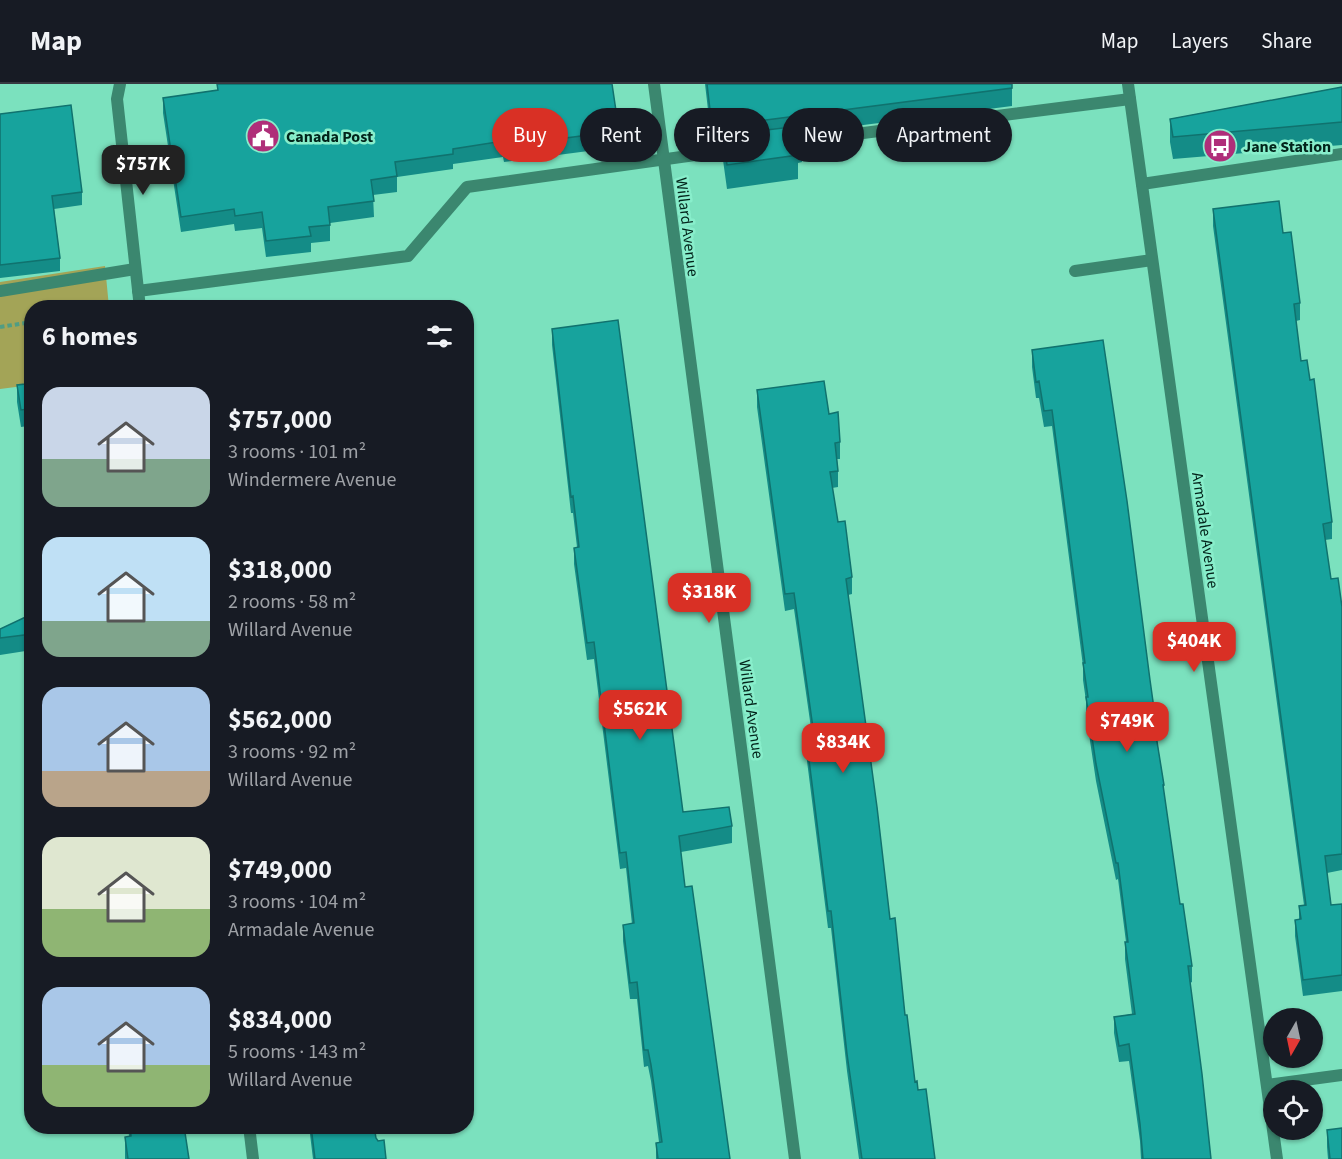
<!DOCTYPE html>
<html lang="en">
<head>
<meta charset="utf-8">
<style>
  :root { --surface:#171b24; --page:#20242c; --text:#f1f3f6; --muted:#9ea1a6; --line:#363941; --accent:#d93025 }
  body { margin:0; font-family:"Source Sans 3",sans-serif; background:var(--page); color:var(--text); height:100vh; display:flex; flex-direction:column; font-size:22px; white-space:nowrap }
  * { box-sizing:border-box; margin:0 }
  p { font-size:20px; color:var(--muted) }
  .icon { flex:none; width:33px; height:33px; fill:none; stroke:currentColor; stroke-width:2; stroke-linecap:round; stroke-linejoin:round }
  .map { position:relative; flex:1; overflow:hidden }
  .details { position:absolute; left:24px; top:216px; width:450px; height:834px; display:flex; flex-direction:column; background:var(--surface); border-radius:24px; box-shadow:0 2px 4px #0004 }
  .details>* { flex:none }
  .hud { position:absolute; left:492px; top:24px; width:570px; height:54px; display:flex; gap:12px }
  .needle { width:39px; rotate:189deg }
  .fabs { position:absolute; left:1263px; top:924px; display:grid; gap:12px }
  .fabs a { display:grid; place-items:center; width:60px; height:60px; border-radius:50%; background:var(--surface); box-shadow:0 2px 4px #0004; font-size:30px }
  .price { position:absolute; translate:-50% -51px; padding:0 14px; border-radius:12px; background:var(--accent); color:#fff; font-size:20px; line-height:39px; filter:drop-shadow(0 2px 3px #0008) }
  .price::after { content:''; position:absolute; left:50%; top:36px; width:18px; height:14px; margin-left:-9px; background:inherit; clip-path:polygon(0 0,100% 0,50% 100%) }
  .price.selected { background:#222; color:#fff }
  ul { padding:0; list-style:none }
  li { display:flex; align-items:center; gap:18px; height:150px; padding:0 18px }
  li span { display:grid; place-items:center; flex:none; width:168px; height:120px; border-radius:18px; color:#555 }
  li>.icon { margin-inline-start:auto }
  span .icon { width:72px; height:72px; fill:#fffc; stroke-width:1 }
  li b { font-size:26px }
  h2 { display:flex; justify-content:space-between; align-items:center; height:72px; padding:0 18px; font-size:26px }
  .chip { padding:0 21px; border-radius:27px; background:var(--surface); box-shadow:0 2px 4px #0004; font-size:21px; line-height:54px }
  .chip.selected { background:var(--accent); color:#fff }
  header { display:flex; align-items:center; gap:36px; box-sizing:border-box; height:84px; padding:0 30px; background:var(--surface); border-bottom:2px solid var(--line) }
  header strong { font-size:28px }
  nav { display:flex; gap:33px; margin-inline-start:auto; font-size:21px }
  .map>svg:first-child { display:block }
  .green { fill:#a3a457 }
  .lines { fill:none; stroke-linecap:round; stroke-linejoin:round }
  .path { stroke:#509d83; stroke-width:4; stroke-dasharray:4.5 3; stroke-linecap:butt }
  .service { stroke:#3b876f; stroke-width:12 }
  .minor { stroke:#3b876f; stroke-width:12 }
  .wall { fill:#148c87 }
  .building { fill:#17a39d; stroke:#10726e; stroke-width:1.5 }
  .labels { text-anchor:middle; stroke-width:5; stroke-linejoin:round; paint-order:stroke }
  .poi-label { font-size:16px; font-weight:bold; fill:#02231a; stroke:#88eecb; text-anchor:start }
  .street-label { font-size:16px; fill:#02231a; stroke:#88eecb }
</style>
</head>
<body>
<header>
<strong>Map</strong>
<nav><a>Map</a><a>Layers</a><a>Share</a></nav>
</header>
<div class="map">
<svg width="1342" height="1075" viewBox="0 0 1342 1075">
  <rect width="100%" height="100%" fill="#7be1be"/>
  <!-- green -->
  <path class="green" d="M105,182L109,223L32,224L31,301L0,305V198Z"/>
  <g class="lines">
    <!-- path -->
    <path class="path" d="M0,243L32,238"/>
    <!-- service -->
    <path class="service" d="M785,59L1130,15
      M1142,100L1342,70
      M1075,187L1152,176
      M0,207L135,185
      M138,207L408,172L467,103L738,65"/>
    <!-- minor -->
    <path class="minor" d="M120,0L117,15L140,224
      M654,0L795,1075
      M1128,0L1277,1075
      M1267,1001L1342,991
      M249,1042L253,1075"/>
  </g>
  <!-- wall -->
  <path class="wall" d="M217,0H612L619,47V63L504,78L503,73L453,80V85L397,93V108L373,111L374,133L330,139V157L311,159V168L266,173L262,144L235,147L234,140L181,148L163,29V14L217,6Z
    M705,0H1012V22L801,49L802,78L798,79V95L727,105L723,76V59L712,60Z
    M1342,3V61L1173,75L1170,58V35Z
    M0,30L82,108V121L54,125L60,174V187L0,194Z
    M1213,125L1283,149L1300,219V236L1296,237L1301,277L1310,296L1332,438V455L1325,456L1331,495L1342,523V786L1327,789L1331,821L1342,820V907L1303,912L1295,852V836L1299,835V822L1304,821L1213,142Z
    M552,245L683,728L732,742V759L681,768L685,803L730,1075H656V1059L659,1058L651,997L648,982L644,983L637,915H630L623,857V841L632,840L626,784L620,785L594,575L587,576L574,480V464L577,463L573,429H571L552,261Z
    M1032,266L1156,639V650L1164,701V712L1180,820L1192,882V898L1190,899L1211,1075H1141L1140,1057L1129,977L1119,978L1114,949V933L1132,930L1125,875V858H1126L1118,795L1116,796L1096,697L1086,630V617L1083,596V582L1052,342L1044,343L1039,314H1036L1032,283Z
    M32,297V368L28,342L21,343L17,318V301L25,300Z
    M757,306L829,330L840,358V375H837L838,387V403L832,404L838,438L852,493V510L848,511L890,835L915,998L935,1075H859L847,987L831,844H828L806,669V652L812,651L794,525L785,527L757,323Z
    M32,530V566L0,571V545Z
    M128,1042H184L189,1075H125V1053L129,1052Z
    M309,1042H374L376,1054L386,1075H313Z
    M1327,1046L1342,1075H1328L1327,1063Z"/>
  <!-- building -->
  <path class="building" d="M217,0H612L619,47L504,62L503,57L453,65V70L395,78L397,92L371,96L374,117L328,123L330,141L309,143L311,152L266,157L262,128L235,132L234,125L181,133L163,14L218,6Z
    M707,0H1012V4L712,43Z
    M1342,3V38L1173,53L1170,35Z
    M71,21L82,108L52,112L60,174L0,181V30Z
    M800,42L802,54L796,55L798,71L727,81L723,51Z
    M1279,117L1283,149L1291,148L1300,219L1294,220L1301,277L1307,276L1310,296L1314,295L1332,438L1323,440L1331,495L1338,494L1342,523V770L1325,772L1331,821L1342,820V891L1303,896L1295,836L1301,835L1299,822L1306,821L1213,125Z
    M618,236L683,728L729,723L732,742L679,752L685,803L692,802L730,1075H658L656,1059L662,1058L651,981L648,966H644L637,898L630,899L623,841L634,839L626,768L620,769L594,558L587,559L574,464L579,463L573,412L571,413L552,245Z
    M1103,256L1127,417L1150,596L1156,639H1154L1164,701H1163L1180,820H1183L1192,882H1188L1202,990L1211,1075H1143L1140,1040L1129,960L1119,962L1114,933L1135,930L1125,858H1128L1118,779H1116L1096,680L1086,613H1088L1083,579H1085L1052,326L1044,327L1039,297L1036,298L1032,266Z
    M32,297V352L28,325L21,326L17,301L25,300V298Z
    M824,297L829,330L838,328L840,358L835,359L838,387L830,388L838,438L845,437L852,493L846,495L877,723L890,835L895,834L905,931H907L915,998L917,997L918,1006L926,1005L935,1075H862L847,970L831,827H828L806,652L814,651L794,509L785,510L757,306Z
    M32,530V550L0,554V545Z
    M130,1042H184L189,1075H128L125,1053L131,1052Z
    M311,1042H374L376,1054L378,1057L384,1056L386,1075H315Z
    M1342,1044V1075H1330L1327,1046Z"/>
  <!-- icons -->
  <defs>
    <symbol id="civic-disc" viewBox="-11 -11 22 22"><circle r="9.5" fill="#af2e79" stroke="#88eecb"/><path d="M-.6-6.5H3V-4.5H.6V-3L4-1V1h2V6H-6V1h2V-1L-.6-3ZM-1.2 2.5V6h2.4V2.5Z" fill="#fff"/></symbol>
    <symbol id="bus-disc" viewBox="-11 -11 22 22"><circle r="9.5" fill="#af2e79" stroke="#88eecb"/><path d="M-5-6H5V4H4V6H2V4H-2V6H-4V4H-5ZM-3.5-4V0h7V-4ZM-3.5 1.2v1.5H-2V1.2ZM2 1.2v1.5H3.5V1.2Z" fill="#fff"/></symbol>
  </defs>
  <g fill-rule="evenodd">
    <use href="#civic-disc" x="244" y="33" width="38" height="38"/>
    <use href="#bus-disc" x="1201" y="43" width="38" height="38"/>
  </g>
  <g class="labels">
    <!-- poi labels -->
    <g class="poi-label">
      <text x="286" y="58">Canada Post</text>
      <text x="1243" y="68">Jane Station</text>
    </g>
    <!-- street labels -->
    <g class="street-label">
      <text transform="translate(688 143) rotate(83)" y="6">Willard Avenue</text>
      <text transform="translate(1206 446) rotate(82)" y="6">Armadale Avenue</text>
      <text transform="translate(752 625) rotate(82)" y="6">Willard Avenue</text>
    </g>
  </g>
</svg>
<div class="fabs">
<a><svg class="needle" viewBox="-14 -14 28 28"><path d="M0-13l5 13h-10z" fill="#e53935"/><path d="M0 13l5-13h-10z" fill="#9ea1a6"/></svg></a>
<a><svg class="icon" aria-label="locate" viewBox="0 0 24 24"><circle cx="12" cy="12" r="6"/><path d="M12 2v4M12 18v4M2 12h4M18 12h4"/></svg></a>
</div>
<b class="price selected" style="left:143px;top:112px">$757K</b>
<b class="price" style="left:709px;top:540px">$318K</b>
<b class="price" style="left:1194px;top:589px">$404K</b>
<b class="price" style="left:640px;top:657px">$562K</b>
<b class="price" style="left:1127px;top:669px">$749K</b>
<b class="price" style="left:843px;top:690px">$834K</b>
<div class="hud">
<a class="chip selected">Buy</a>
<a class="chip">Rent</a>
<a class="chip">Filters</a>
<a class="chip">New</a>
<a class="chip">Apartment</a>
</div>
<section class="details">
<h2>6 homes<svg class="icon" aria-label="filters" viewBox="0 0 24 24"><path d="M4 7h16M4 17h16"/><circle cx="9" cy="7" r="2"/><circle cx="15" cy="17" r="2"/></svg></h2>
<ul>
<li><span style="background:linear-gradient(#c9d6e8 60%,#7fa58c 0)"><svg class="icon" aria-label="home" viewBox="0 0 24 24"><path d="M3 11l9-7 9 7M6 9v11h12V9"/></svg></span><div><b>$757,000</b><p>3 rooms · 101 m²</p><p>Windermere Avenue</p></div></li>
<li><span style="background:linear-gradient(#bfe0f5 70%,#7fa58c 0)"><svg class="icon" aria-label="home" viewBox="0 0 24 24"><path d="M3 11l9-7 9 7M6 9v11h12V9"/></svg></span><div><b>$318,000</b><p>2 rooms · 58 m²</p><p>Willard Avenue</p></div></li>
<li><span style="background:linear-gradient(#a9c7e8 70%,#b9a48a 0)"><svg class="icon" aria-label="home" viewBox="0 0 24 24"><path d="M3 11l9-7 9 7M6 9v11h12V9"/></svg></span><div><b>$562,000</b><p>3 rooms · 92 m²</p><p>Willard Avenue</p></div></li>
<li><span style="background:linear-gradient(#dfe7d0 60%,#8fb573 0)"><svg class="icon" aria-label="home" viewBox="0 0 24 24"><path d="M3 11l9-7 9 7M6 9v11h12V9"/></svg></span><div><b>$749,000</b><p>3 rooms · 104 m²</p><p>Armadale Avenue</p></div></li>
<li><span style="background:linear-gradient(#a9c7e8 65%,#8fb573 0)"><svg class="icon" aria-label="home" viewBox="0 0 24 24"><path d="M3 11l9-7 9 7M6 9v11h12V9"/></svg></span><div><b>$834,000</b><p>5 rooms · 143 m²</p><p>Willard Avenue</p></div></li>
</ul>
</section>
</div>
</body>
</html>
